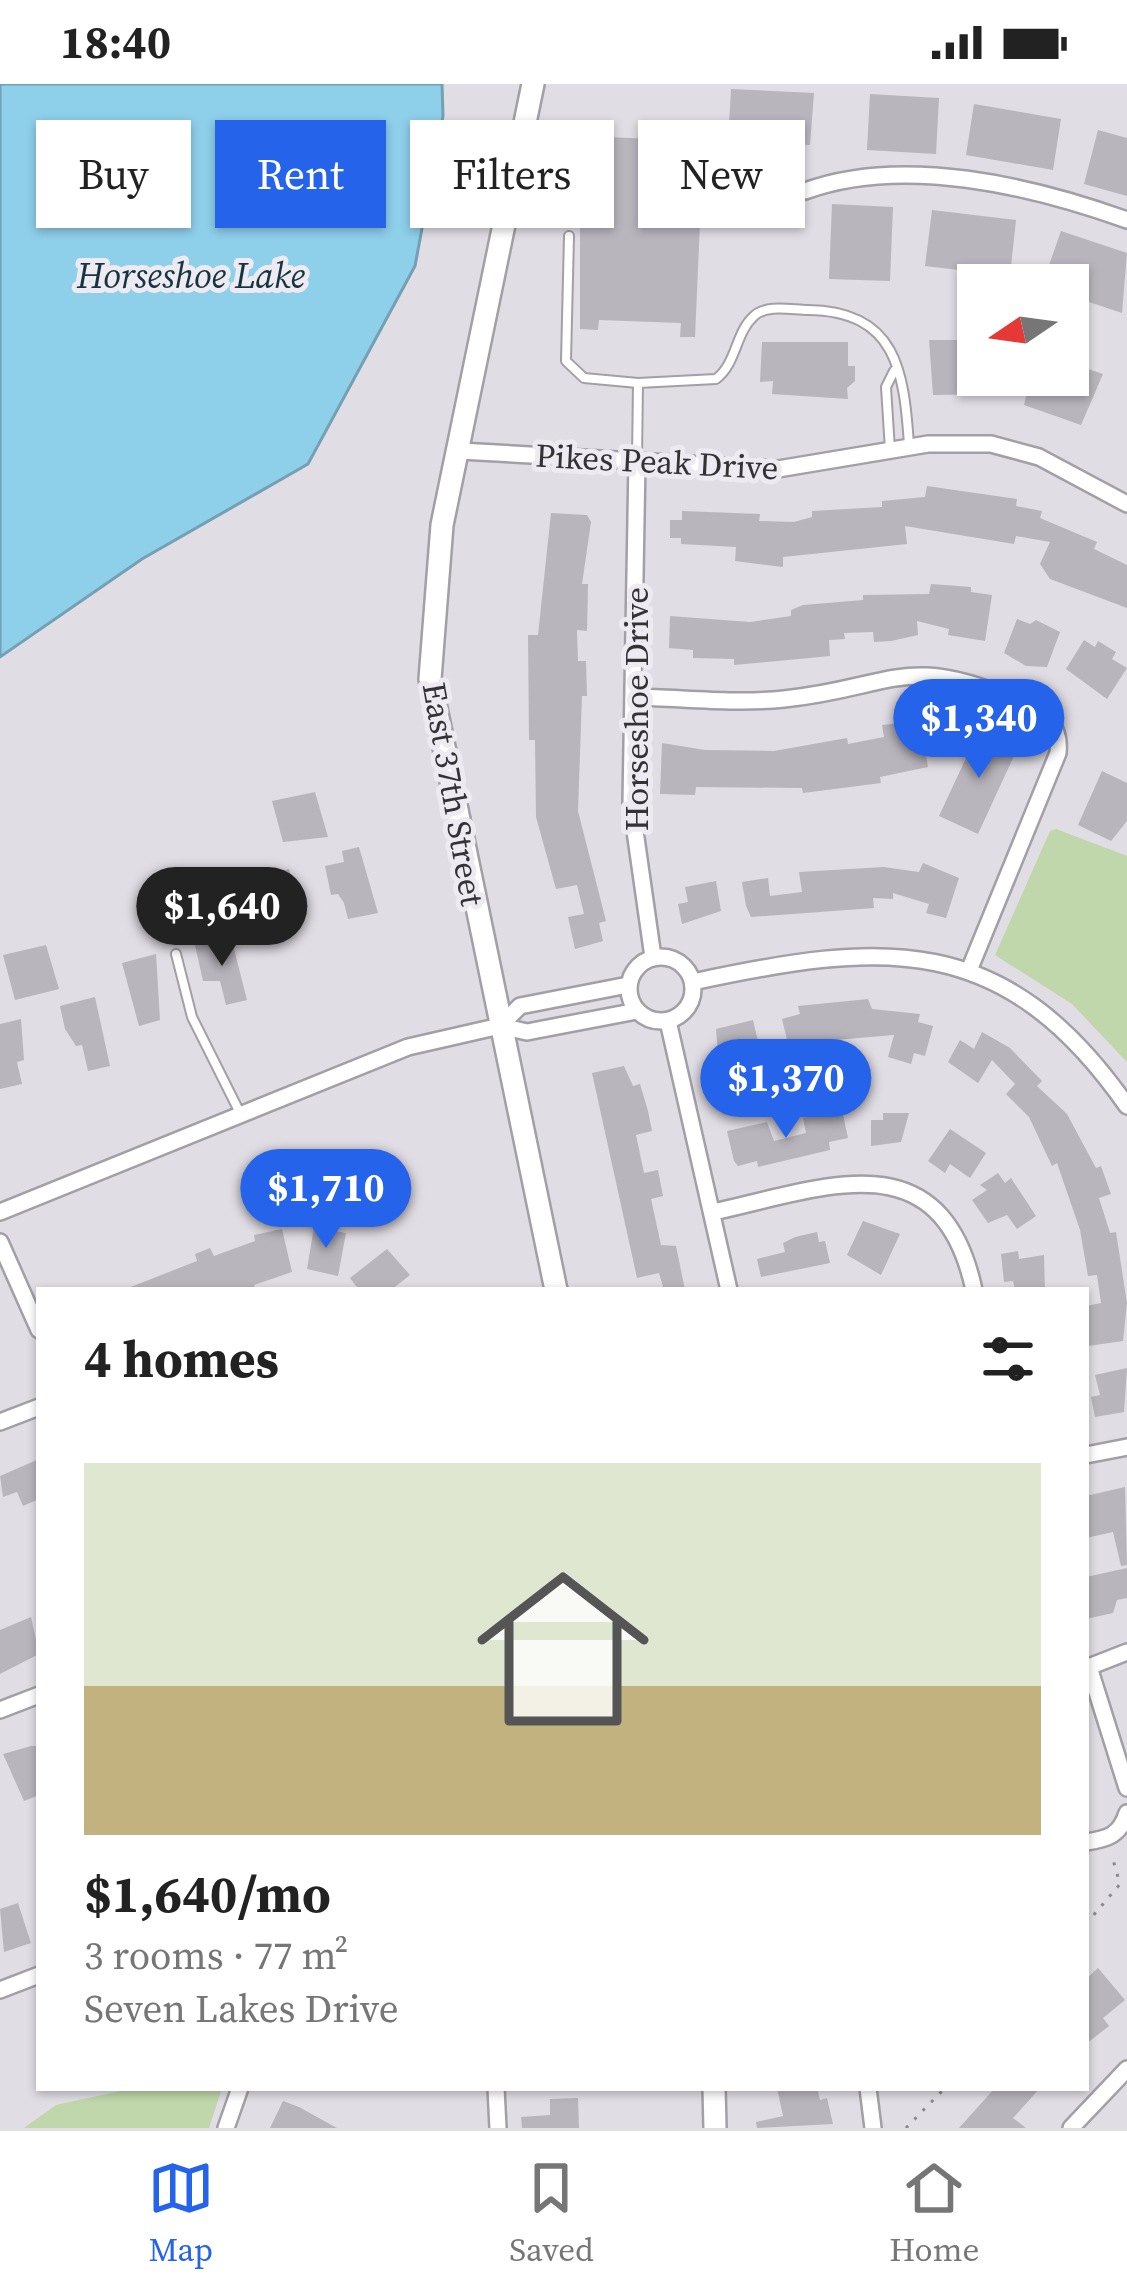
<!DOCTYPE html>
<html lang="en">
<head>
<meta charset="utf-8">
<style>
  :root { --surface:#fff; --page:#f6f6f6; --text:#222; --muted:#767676; --line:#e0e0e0; --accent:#2563eb }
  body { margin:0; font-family:"Source Serif 4",serif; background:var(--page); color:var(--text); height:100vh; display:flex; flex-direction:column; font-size:45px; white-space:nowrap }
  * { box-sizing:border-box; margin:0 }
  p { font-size:39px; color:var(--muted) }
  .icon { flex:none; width:66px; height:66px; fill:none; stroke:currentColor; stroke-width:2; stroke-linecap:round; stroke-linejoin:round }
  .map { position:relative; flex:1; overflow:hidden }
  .side { position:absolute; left:36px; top:1203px; width:1053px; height:804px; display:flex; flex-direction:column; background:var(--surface); border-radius:0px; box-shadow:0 3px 9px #0004 }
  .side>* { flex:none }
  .hud { position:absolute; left:36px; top:36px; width:1056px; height:108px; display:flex; gap:24px }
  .needle { width:78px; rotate:257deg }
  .tools { position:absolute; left:957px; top:180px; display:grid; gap:24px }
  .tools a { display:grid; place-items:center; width:132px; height:132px; border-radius:0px; background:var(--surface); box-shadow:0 3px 9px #0004; font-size:60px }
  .price { position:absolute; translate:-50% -102px; padding:0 27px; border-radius:42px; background:var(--accent); color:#fff; font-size:39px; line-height:78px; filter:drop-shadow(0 3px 6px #0008) }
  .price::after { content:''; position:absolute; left:50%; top:72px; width:36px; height:27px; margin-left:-18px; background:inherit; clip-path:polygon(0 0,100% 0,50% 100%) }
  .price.on { background:#222; color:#fff }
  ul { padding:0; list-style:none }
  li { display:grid; align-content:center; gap:24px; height:636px; padding:0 48px }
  li span { display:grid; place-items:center; height:372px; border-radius:0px; color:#555 }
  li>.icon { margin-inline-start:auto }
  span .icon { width:216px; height:216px; fill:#fffc; stroke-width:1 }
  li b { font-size:51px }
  h2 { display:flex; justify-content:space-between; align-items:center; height:144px; padding:0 48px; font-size:51px }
  .pill { padding:0 42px; border-radius:0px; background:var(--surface); box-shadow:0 3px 9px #0004; font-size:42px; line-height:108px }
  .pill.on { background:var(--accent); color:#fff }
  .status { display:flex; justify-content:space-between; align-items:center; height:84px; padding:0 60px; background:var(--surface); direction:ltr }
  .status svg { height:33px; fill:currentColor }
  .dock { display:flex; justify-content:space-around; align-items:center; height:168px; border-top:3px solid var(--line); background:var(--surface); font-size:33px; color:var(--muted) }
  .dock a { display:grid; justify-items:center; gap:6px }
  .dock .on { color:var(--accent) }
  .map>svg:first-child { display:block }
  .green { fill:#bfd7aa }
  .water { fill:#8ecfea; stroke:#73a0b3; stroke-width:3 }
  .building { fill:#b8b5bd }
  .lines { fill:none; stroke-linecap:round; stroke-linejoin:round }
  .service-casing { stroke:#a39fa6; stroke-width:12 }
  .minor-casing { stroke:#a39fa6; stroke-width:20 }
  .secondary-casing { stroke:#a39fa6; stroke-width:26 }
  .path { stroke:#8b898d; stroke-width:3; stroke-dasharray:3 9; stroke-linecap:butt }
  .service { stroke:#fff; stroke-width:8 }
  .minor { stroke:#fff; stroke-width:15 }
  .secondary { stroke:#fff; stroke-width:21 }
  .labels { text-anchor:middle; stroke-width:10; stroke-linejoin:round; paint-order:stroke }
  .street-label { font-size:33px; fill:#333234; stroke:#edeaf1 }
  .water-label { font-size:36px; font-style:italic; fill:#163440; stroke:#edeaf1 }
</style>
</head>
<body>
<div class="status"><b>18:40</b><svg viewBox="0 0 49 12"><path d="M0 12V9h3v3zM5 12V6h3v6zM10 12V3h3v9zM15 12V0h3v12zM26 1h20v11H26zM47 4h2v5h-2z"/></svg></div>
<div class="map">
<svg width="1127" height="2044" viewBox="0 0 1127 2044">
  <rect width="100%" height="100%" fill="#e0dde4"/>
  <!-- green -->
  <path class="green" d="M1056,745L1127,772V978L1072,920L995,871L1050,747Z
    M134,2004H222L209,2044H24L56,2021Z"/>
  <!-- water -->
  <path class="water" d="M0,0H442L443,32L415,182L308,380L142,475L0,573Z"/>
  <!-- building -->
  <path class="building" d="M731,5L814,9L810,61L728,57Z
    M870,10L939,14L936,70L867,66Z
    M974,20L1061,35L1053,86L966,71Z
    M588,45L606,46V53L681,56L687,46L704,47L695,253H680L681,239L599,236L598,246L580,245V126H585Z
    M1098,46L1127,54V112L1084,100Z
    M832,120L893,123L890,197L829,195Z
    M932,126L1016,136L1010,192L925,182Z
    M1061,147L1127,169L1122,229L1068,211V201H1042Z
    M929,256H978V291H993L995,310L933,311Z
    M762,258H848V282H855V297L847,304L848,315L772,310L773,297L760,298Z
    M1068,278L1103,290L1081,341L1024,321L1031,291H1068Z
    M927,402L1017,415L1016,422L1042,427L1040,434L1097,458L1094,465L1127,481V524L1050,495L1040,480L1050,458L1016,452L1014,460L905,442L907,460L783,473V483L735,477L736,463L681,460V454H670V436H682V427L760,430L759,437L794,438L812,433V427L882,423V417L925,413Z
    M551,429L587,431L591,438L582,500H588L587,547L577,546L578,577H586L587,612H582L578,727L606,837L599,839L603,857L575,865L568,833L584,830L577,801L556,805L536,733L535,656H529L528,551H538Z
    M931,500L971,503V508L992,511L985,557L948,551L949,545L917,537L918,551L891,557L874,558L873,548L844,549L845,555L829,556L830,572L734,581V575L693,574V566L669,564L670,532L750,538L791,532V526L803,521L863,516V511L929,510Z
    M1017,535L1030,540L1036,536L1060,548L1047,583L1026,582L1004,569Z
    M1084,556L1095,563L1098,557L1116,568L1112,575L1127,584L1107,615L1066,585Z
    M927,636L935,669L926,671L928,683L880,693L881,699L803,709L802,704L696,703L695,711L660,710L662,659L705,666L774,667L847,654L848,660L884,653L882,641Z
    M980,644L1019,661L978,750L939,732Z
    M1102,687L1127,699V737L1111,757L1078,741Z
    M315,708L328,753L283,758L272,717Z
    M359,763L378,829L348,835L344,819L338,810L331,811L325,782L344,778L342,767Z
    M923,779L959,794L946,834L926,829L929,820L893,809V815L873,814L874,824L751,833L746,822L742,798L768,794L770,812L802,808L799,788L884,783L919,788Z
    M289,785L295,810L261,818L256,793Z
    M183,796L191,833L148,847L141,805Z
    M716,797L721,827L682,840L678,820L688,818L685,803Z
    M219,855L220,860L232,857L247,916L226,921L220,897H203L195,861Z
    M46,861L59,905L15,916L3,871Z
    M156,870L160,936L139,942L122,879Z
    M95,913L110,982L88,987L82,961L76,962L65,945L60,922Z
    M868,915L872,925L920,930L918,938L933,942L925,972L914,969L911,980L888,973L894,951L788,960L782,935L800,930L798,922Z
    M21,935L24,976L17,978L22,1000L0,1005V940Z
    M753,936L764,983L720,993L716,945Z
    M982,948L1010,964L1042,997L1037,1002L1067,1030L1096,1084L1101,1082L1111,1110L1099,1114L1110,1149L1116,1148L1127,1219L1123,1257L1088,1262L1086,1222L1101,1219L1097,1191L1088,1192L1080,1146L1057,1079L1052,1082L1029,1033L1006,1010L1015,1000L992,976L978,999L948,978L960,956L974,965Z
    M624,982L633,1002L640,1000L648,1027L652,1047L636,1051L644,1089L658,1086L663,1112L651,1115L661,1161L676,1162L685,1206H664L659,1189L637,1194L592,989Z
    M842,1026L848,1054L829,1058L830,1066L758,1083L757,1077L738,1082L734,1077L727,1047L767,1038L774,1057L806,1049L803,1034Z
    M883,1029H909L901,1058L871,1062V1036H883Z
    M950,1045L986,1069L970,1094L950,1080L945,1089L928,1077Z
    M998,1089L1005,1099L1011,1094L1036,1132L1017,1145L1007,1131L988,1139L972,1116L987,1106L980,1101Z
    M863,1137L900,1150L881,1191L847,1171Z
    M314,1143L346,1149L338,1192L307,1185Z
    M282,1145L292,1188L254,1201L256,1206H123L197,1177L195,1170L210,1164L214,1172L255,1157L254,1151Z
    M817,1148L819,1158L825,1157L830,1179L761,1193L757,1175L785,1168L783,1159L795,1153Z
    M387,1165L410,1191L391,1206H359L350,1194Z
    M1018,1167L1019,1175L1044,1171L1045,1206H1015L1013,1197L1004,1198L1001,1170Z
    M1127,1284L1124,1328L1095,1333L1091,1313L1100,1311L1095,1291Z
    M39,1375V1415L23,1422L17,1408L3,1413L0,1392Z
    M1125,1403L1127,1481L1121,1482L1113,1448L1086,1454V1412Z
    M1127,1484V1514L1117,1516L1113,1529L1086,1535V1493Z
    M31,1533L39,1570L0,1590V1546Z
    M31,1662H39V1711L24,1717L3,1670Z
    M18,1819L31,1859L4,1868L0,1825Z
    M1098,1884L1125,1916L1103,1934L1109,1942L1086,1960V1895Z
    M777,2004H817L820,2016L827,2014L833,2040L757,2044L756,2038L783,2032Z
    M995,2004H1040L1013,2034L1026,2044H959Z
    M578,2014L579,2044H522L521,2033L550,2031V2015Z
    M283,2017L299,2023L337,2044H270Z"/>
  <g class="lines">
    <defs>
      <path id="service" d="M569,152L566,277L584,294L638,299
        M890,366L886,303L894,287
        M637,375L638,299L716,295C737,279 735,249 754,232C767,220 792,226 808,226C896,227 904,286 909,361
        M176,870L192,933L240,1029"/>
      <path id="minor" d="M805,107C903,71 1032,102 1127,136
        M460,367L778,385L928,360H991L1039,373L1127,420
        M637,377L631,719L653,873
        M636,613C685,614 736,620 784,615C892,604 904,568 1017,617C1043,629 1061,638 1058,669L970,884
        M629 905a32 32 0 1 1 64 0a32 32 0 1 1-64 0Z
        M693,898C883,857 1004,846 1127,1022
        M668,937L729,1206
        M500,942L520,922L628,901
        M0,1128L408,963L500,942L527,948L637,927
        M713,1128C824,1104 941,1053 974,1206
        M0,1158L39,1246
        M0,1338L39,1323
        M1086,1371L1127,1363
        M1089,1583L1127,1704
        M1086,1584L1127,1568
        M0,1626L39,1611
        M1086,1758C1108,1755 1120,1751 1127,1729
        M0,1906L39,1891
        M496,2004L498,2044
        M868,2004L873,2044
        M226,2044L240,2004
        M1071,2044L1127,1985"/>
      <path id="secondary" d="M533,0L442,441L430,595L556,1206
        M714,2004L715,2044"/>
    </defs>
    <!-- service casing -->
    <use href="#service" class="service-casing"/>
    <!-- minor casing -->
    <use href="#minor" class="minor-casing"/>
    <!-- secondary casing -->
    <use href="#secondary" class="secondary-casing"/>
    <!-- path -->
    <path class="path" d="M1086,1840L1120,1800L1112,1772
      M906,2044L945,2004"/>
    <!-- service -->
    <use href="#service" class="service"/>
    <!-- minor -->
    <use href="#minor" class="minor"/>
    <!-- secondary -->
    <use href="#secondary" class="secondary"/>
  </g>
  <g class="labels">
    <!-- street labels -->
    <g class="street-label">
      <text transform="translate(657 377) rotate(3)" y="12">Pikes Peak Drive</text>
      <text transform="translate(636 625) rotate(-90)" y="12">Horseshoe Drive</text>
      <text transform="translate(454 710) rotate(80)" y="12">East 37th Street</text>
    </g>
    <!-- water labels -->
    <g class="water-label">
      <text x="191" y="204">Horseshoe Lake</text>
    </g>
  </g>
</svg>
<div class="tools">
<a><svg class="needle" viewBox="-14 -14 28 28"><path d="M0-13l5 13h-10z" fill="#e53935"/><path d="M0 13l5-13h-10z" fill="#767676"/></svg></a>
</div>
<b class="price" style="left:979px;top:697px">$1,340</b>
<b class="price on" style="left:222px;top:885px">$1,640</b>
<b class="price" style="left:786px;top:1057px">$1,370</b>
<b class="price" style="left:326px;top:1167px">$1,710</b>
<div class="hud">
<a class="pill">Buy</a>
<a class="pill on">Rent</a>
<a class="pill">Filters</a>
<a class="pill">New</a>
</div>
<section class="side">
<h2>4 homes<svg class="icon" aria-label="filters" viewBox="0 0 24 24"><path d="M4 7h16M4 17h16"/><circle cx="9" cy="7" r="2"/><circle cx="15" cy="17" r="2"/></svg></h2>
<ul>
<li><span style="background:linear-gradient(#dfe7d0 60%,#c2b280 0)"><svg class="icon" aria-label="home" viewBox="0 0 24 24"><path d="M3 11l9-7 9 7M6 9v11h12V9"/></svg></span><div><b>$1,640/mo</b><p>3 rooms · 77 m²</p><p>Seven Lakes Drive</p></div></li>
</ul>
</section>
</div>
<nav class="dock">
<a class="on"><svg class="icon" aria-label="map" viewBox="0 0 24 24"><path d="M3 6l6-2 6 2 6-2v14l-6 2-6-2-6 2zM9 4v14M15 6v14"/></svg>Map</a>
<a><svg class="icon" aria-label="saved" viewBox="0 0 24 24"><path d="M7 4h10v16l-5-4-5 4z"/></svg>Saved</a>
<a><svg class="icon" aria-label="home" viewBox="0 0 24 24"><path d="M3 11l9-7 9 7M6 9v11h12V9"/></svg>Home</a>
</nav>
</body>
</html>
